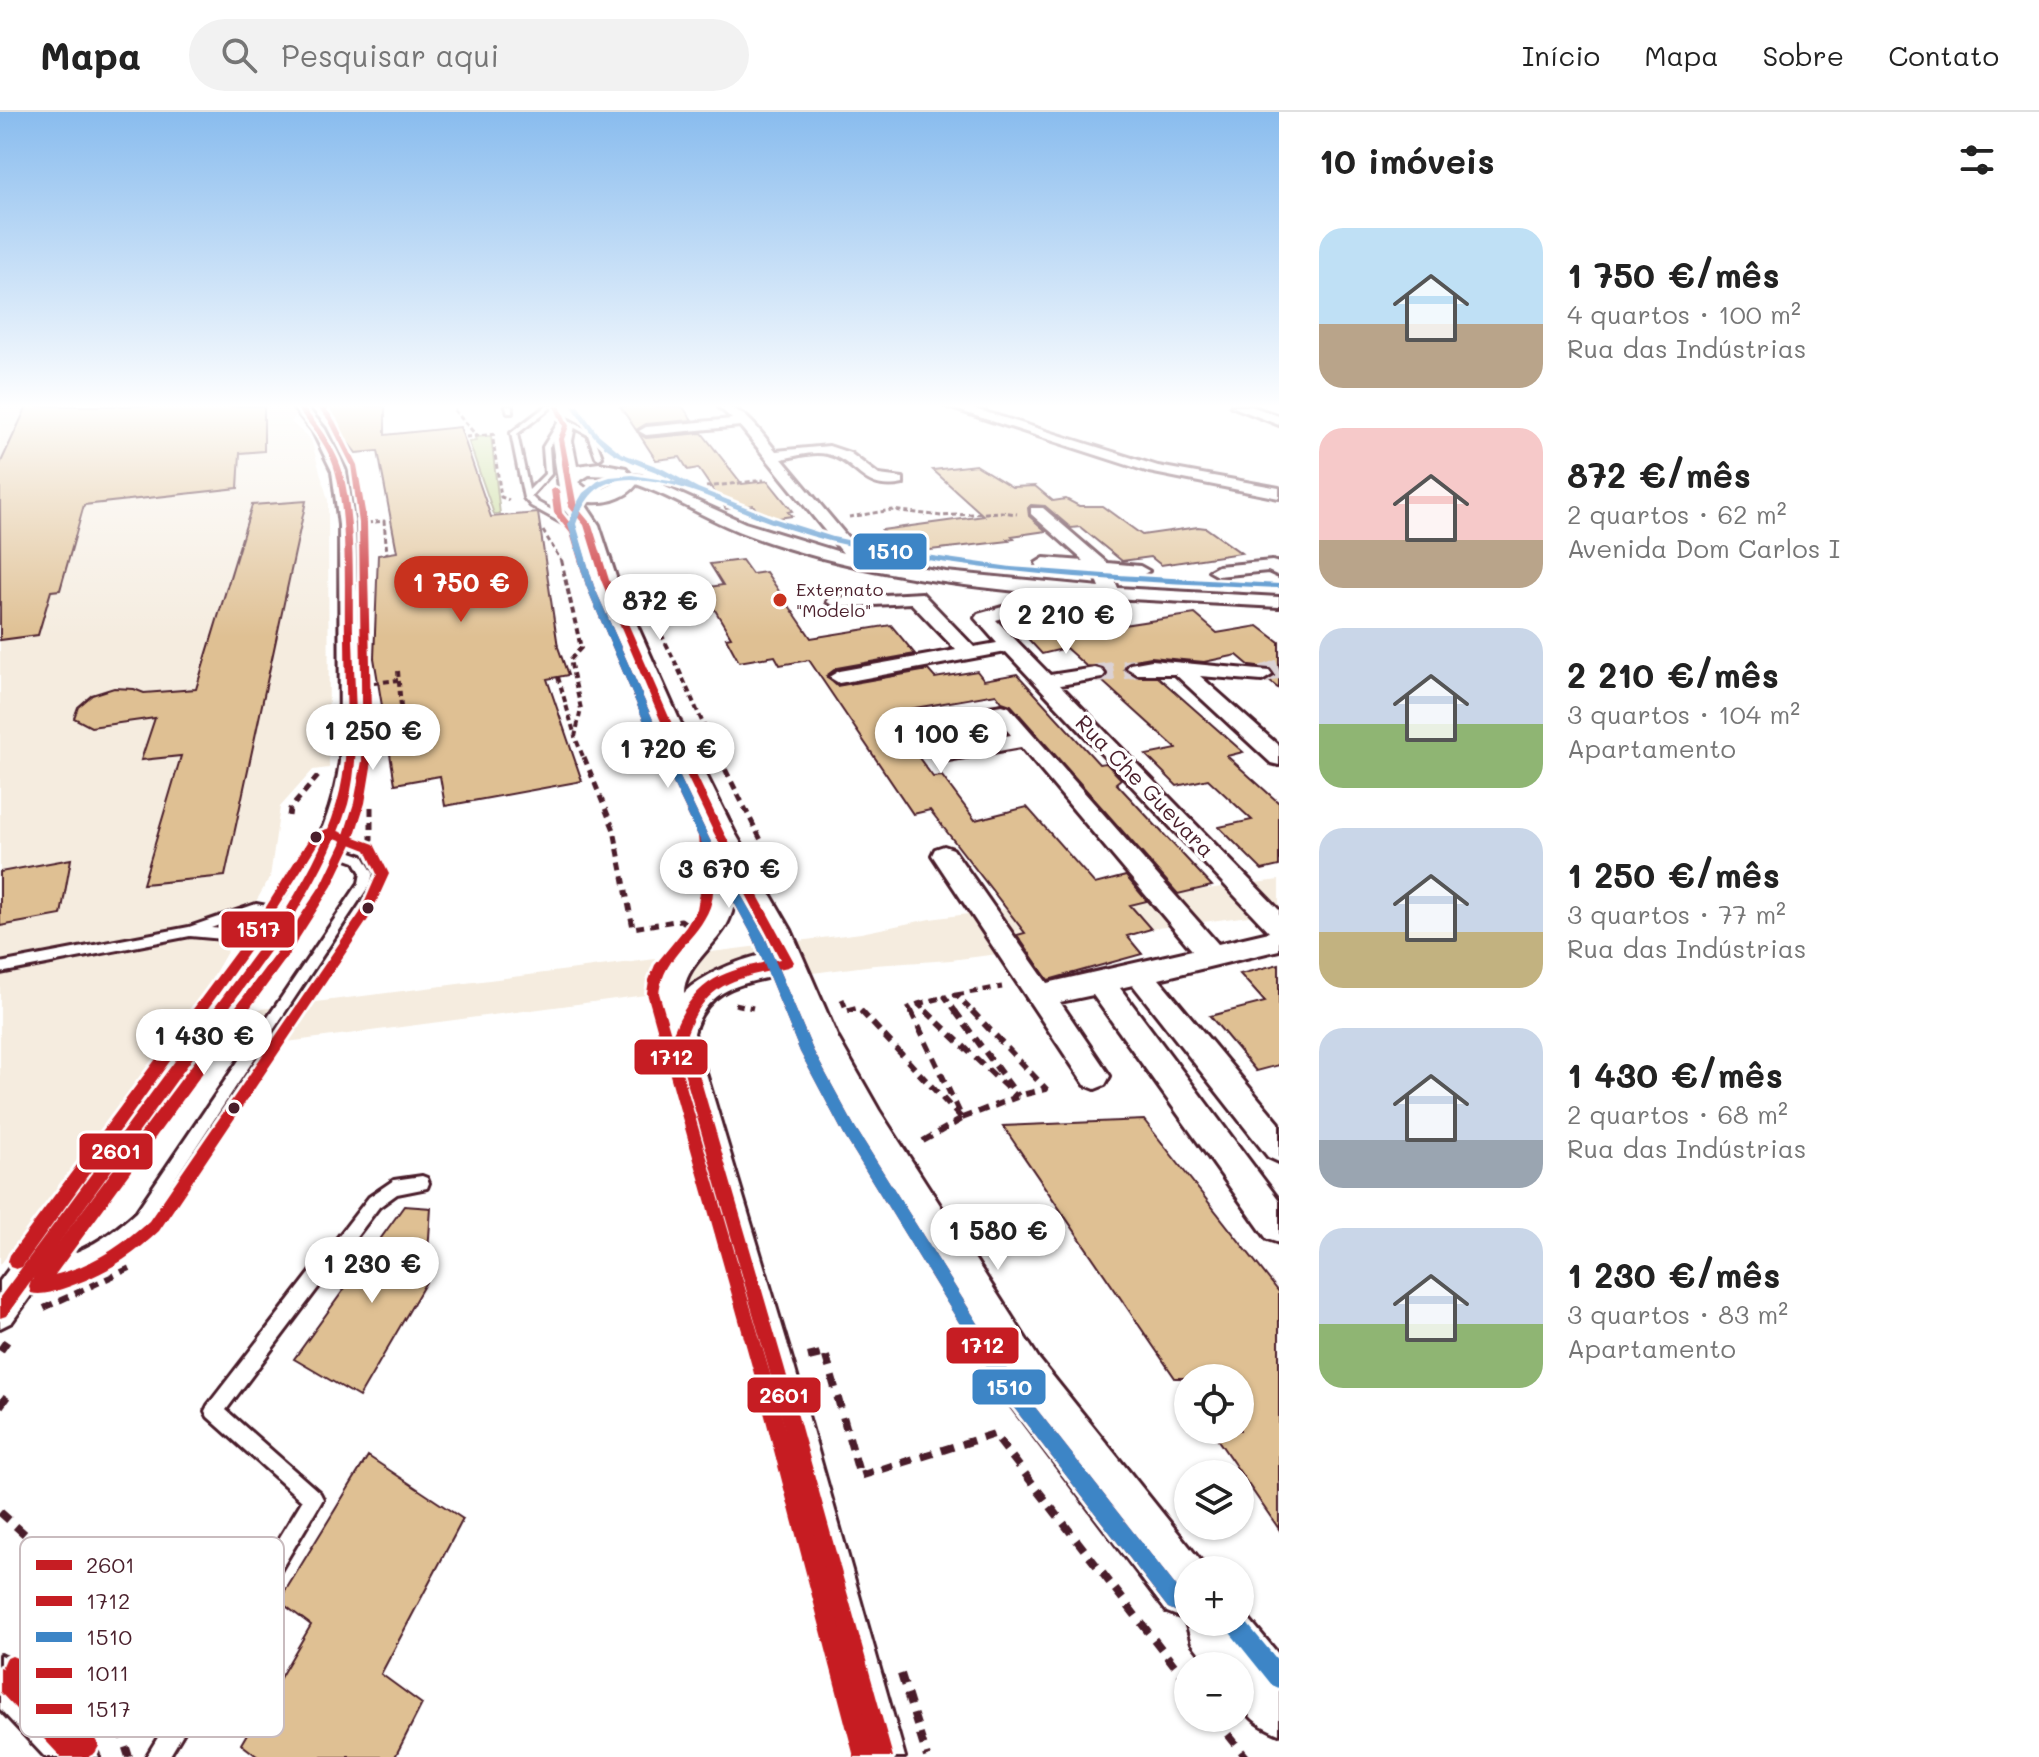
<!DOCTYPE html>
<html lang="pt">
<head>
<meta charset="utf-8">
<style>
  :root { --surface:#fff; --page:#f2f2f2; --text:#222; --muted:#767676; --line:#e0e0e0; --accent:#c8321e }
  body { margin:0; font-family:Mali,sans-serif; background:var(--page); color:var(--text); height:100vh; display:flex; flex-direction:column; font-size:30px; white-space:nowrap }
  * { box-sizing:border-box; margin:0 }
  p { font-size:26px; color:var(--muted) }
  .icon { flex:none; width:44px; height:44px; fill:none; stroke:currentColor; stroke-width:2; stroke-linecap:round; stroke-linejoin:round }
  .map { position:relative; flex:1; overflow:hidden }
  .panel { display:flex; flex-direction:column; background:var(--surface); width:760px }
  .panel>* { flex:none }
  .buttons { position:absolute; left:1174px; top:1252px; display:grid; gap:16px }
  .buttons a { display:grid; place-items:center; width:80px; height:80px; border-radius:50%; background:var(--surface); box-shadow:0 2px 6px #0004; font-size:40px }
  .price { position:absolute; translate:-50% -68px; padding:0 18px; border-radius:28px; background:#fff; color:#222; font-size:26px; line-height:52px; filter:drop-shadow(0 2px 4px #0008) }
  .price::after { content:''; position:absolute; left:50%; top:48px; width:24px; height:18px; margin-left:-12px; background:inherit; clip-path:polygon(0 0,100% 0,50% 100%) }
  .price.on { background:var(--accent); color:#fff }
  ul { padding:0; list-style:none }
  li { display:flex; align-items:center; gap:24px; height:200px; padding:0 40px }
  li span { display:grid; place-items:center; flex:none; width:224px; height:160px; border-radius:24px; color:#555 }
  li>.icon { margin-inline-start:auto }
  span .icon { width:96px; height:96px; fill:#fffc; stroke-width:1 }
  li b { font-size:34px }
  h2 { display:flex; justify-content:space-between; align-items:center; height:96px; padding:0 40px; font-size:34px }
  header { display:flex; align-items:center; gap:48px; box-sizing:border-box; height:112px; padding:0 40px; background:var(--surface); border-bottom:2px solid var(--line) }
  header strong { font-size:38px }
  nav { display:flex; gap:44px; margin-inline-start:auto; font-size:28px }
  .search { width:560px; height:72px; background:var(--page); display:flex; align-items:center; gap:20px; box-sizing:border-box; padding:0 28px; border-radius:44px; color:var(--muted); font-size:30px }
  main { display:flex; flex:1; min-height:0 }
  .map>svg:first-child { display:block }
  .built { fill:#f5ecdf }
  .green { fill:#bfd48a; stroke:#847a5a; stroke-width:2 }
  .building { fill:#dfc093; stroke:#4a1f2b; stroke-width:2 }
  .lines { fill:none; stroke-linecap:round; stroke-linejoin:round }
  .street-tunnel { stroke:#dbd2d5; stroke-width:19; stroke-dasharray:19 10; stroke-linecap:butt }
  .lane-casing { stroke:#4a1f2b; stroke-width:6 }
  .street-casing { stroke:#4a1f2b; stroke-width:6 }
  .secondary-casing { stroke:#4a1f2b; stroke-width:6 }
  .path-far4 { stroke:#4a1f2b; stroke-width:3; stroke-dasharray:5 3; stroke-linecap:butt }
  .path-far3 { stroke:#4a1f2b; stroke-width:4; stroke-dasharray:6 4; stroke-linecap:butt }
  .path-far2 { stroke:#4a1f2b; stroke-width:5; stroke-dasharray:8 6; stroke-linecap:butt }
  .path-far1 { stroke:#4a1f2b; stroke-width:6; stroke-dasharray:10 7; stroke-linecap:butt }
  .path { stroke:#4a1f2b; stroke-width:8; stroke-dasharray:12 9; stroke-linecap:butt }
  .lane { fill:#fff; fill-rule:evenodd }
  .street { fill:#fff; fill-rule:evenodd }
  .secondary { fill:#fff; fill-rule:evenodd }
  .bus-1-casing { stroke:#fff; stroke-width:6 }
  .bus-2-casing { stroke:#fff; stroke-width:6 }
  .bus-3-casing { stroke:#fff; stroke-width:6 }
  .bus-4-casing { stroke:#fff; stroke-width:6 }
  .bus-5-casing { stroke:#fff; stroke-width:6 }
  .bus-1 { fill:#c61d23; fill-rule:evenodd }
  .bus-2 { fill:#c61d23; fill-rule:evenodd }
  .bus-3 { fill:#3d85c6; fill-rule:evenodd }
  .bus-4 { fill:#c61d23; fill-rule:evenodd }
  .bus-5 { fill:#c61d23; fill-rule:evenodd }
  .poi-dot { fill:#c8321e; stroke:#fff; stroke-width:3 }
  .bus-dot { fill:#4a1f2b; stroke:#fff; stroke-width:3 }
  .labels { text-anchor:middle; stroke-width:7; stroke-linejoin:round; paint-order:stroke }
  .far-poi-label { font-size:18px; fill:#4a1f2b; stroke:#fff; text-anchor:start }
  .street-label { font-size:22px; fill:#4a1f2b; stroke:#fff }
  .key { fill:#fff; stroke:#c9bcbf; stroke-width:2 }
  .key-label { font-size:22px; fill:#4a1f2b }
  .line-badge { stroke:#fff; stroke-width:3 }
  .badge-label { font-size:22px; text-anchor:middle; font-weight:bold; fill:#fff }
</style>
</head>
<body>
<header>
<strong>Mapa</strong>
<div class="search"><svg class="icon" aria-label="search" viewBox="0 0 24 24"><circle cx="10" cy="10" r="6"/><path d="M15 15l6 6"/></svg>Pesquisar aqui</div>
<nav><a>Início</a><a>Mapa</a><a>Sobre</a><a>Contato</a></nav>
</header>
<main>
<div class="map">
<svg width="1279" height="1645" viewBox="0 0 1279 1645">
  <rect width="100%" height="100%" fill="#fff"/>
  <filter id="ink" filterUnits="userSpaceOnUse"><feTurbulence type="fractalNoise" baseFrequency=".0125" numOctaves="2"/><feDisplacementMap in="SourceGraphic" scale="16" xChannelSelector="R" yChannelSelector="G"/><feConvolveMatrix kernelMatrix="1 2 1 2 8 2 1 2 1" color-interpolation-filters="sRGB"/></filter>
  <g filter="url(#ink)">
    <!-- built -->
    <path class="built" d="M0,294H302L291,310L311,328L328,388L329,656L313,658L280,695L270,765L189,906L861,821L930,807L1044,792L1047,797L1279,768V800L1066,828L1068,833L951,848L874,853L157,947L0,1153Z"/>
    <!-- green -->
    <path class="green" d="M491,324L500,402H494L469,330L476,329L475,325Z"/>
    <!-- building -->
    <path class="building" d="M27,294H264V339L240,341L238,376L84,393L60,478L51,479L38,523L0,528V352Z
      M320,294H385V323L460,315L491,405L538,401L558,535L568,563L547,567L582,669L445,694L440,664L395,672L374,546L378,443L397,440L378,339L356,341Z
      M620,294H682L692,308L646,312L636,318Z
      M702,321L742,372L768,369L792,399L788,400L792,404L764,408L753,393L726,397L698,356L688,358L680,345L656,348L639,322L646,326Z
      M976,353L1012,375L1035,374L1053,389L1066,387L1079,394H1102L1142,423L1198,415L1206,416L1241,441L1161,453L1151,445L1122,449L1080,415L1071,416L1045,394L1031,393L1028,396L1029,404L1046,419L1012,424L1014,426L1007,427L1009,429L904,441L882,418L984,404L933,358Z
      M306,389L225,764L143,772L181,644L141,648L155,606L91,615L74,606L78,595L92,583L114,576L134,577L144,581L196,577L252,393Z
      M742,448L752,462L766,460L811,526L891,513L915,542L837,556L826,564L837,574L928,558L935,566L977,559L984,568L1017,562L1099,652L1106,651L1121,667L1116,671L1212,774L1178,782L1011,593L1002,590L996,582L886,601L933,665L942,664L975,708L1027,695L1095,772L1126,764L1147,789L1130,793L1151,817L1127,824L1142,842L1048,868L1017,823L1025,821L930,698L913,702L809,548L780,553L775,544L739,550L726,526L731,525L702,476L723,473L710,452Z
      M1084,497L1096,509L1122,506L1123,513L1195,502L1217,521L1258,514L1279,530V577L1269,569L1275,564L1271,557L1250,554L1237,543L1204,550L1151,545L1129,549L1124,557L1137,565H1158L1243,640L1227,644L1279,691V754L1262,758L1219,715L1252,708L1208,667L1177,674L1146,643L1177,637L1102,569L1108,562L1104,556L1086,554L1066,536L1042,542L1019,517L1063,512L1053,503Z
      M71,747L61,803L0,814V760Z
      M1279,852V953L1256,959L1210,904L1265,890L1240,862Z
      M1144,1008L1279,1180V1417L1211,1318H1240V1266H1175L1003,1014Z
      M404,1094L431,1096L426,1170L359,1285L294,1247Z
      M368,1344L463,1407L381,1562L422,1592L395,1645H258L241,1632L311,1513L279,1489Z"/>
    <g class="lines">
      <!-- street-tunnel -->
      <path class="street-tunnel" d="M1095,562L1137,556
        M1262,563L1279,557"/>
      <defs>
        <path id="lane" d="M506,294H512V301H508Z
          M546,294H553L517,322L529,378L545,362L543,335L561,306H565L593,321L602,345L599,347L596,345L588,323L564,310L549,335L551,362L531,384L537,390L593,421V425H587L531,394L524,386L511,321Z
          M328,732L363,744L373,761L370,772L146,1110C119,1136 89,1154 53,1163C44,1165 37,1168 28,1165L26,1159L28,1153C40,1149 53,1148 66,1144C93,1135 115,1119 136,1100L359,771L361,761L355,750L324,739L322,736Z
          M256,792L289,798L295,802L289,806L256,800L211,816L223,817L270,831L272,834L270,837L266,839L223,827L190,824L0,861V851L189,815Z
          M422,1064L427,1066L429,1071L427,1076L397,1082L379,1095L226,1298L320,1381L323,1387L169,1645H146L302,1389L208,1305L205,1299L208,1293L369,1085L394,1068Z"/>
        <path id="street" d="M292,294H306L325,317L346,359L355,413L362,649C351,763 257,868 192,959C132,1043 72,1126 12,1210L0,1216V1169C58,1091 117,1013 175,935C240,849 326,760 340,649L339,413L332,359L312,318Z
          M718,294C745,294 759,319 776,339L829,334L850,341L879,363L903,366V372C861,381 858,349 827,342C813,339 796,344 782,347L864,445L946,460L1100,475L1094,460L1038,455L1036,451L1044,446L1084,449L1031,402V396H1043L1107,451L1140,454L1149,459L1140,464L1112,462L1118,476L1279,485V495L1055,483L1053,492L996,508L1050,563L1095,556L1102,558L1105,562L1102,566L1060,573L1279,798V838L1159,867L1279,1011V1050L1268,1045L1133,873L1120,876L1279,1088V1131L1267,1127L1093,883L1060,890L1110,964L1105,973L1095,977L1085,973L932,743L935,737L944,734L953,737L1047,871L1192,838L1021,635L948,648L940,646L916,612L926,605L1002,593L1009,595L1218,832L1269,820L1006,540L839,571L829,565L839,559L956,538L911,491L836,495L827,490L830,486L922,481L974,535L997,531L975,506L978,502L1037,485V481C939,472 841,457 748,423C704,407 664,378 619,367V361L641,364L745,411L843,441L740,314L646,323L639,319L646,315L732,307ZM997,606L1011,623L953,633L940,616Z
          M945,294H966L1158,354L1279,376V386L1149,360Z
          M1231,294H1251L1279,304V313Z
          M1272,449L1279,451V464L1268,459L1218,464L1209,459L1218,454Z
          M1152,548L1269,559L1272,563L1262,569L1200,564L1279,634V653L1271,651L1175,562H1137L1127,556L1130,552Z
          M719,713L727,715L731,721C733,749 741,782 729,808C718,833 684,853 684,881C703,860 770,833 797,842L801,850L797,858C754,872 708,868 694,921L794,1254L905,1645H859L758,1254L655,878C665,845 689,834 704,807C717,783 709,747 707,721L711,715Z
          M0,1543L16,1549L92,1629L99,1645H45L0,1597Z"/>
        <path id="secondary" d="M566,308L575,314L572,329L577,354L599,351L626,356L637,372C625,388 602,393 583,389L599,413L617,468L681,612L735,721L791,818L838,926L879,998L1039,1247L1208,1458H1188V1510H1240V1496L1279,1543V1622C1241,1606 1240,1593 1240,1554H1210L1192,1531L1185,1507L1167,1500L1003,1283L849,1026L808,946L755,818L703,721L653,612L593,468L577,414L562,395L552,329L557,314ZM589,363L612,364L616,371L603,377H587L578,370Z"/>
      </defs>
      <!-- lane casing -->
      <use href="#lane" class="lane-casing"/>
      <!-- street casing -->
      <use href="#street" class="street-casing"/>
      <!-- secondary casing -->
      <use href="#secondary" class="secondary-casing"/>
      <!-- path-far4 -->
      <path class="path-far4" d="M454,298L476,323
        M466,325L497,322
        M493,328L501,385L509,388
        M706,375L764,368
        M849,405L892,398L942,404L1001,400L1017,402
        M367,411L384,409L387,441
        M543,419L562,450"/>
      <!-- path-far3 -->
      <path class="path-far3" d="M561,448L581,536L570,548L581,597L575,625L584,647
        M661,522C683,563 699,606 720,647
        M398,559L404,631
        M558,565L575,624
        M374,571L398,568"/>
      <!-- path-far2 -->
      <path class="path-far2" d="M584,645L614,718L633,816L681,808L685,811
        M719,645L765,736
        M371,695V733
        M289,704L290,697L319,663H323
        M956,883L1002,875
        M842,887L847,899L858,896L863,901
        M735,892L753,896
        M918,892L945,885
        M912,901L909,896L918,892L928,901
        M957,901L945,885L956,883L974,901"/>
      <!-- path-far1 -->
      <path class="path-far1" d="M861,899L962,1007
        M911,899L962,1006
        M926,899L1017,985
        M955,899L1018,984
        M972,899L1046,977L1018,984
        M962,1006L1017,985
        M962,1007V1006
        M923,1029L962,1007
        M44,1196L130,1156"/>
      <!-- path -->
      <path class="path" d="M0,1239L7,1229
        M808,1245L825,1241L860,1364L994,1322L1188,1571
        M0,1294L7,1284
        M0,1400L30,1427L77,1485L129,1645
        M901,1562L927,1645
        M1215,1606L1246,1645"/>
      <!-- lane -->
      <use href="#lane" class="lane"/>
      <!-- street -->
      <use href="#street" class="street"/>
      <!-- secondary -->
      <use href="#secondary" class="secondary"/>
      <defs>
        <path id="bus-1" d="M295,294H302C318,313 337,338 343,362C356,415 352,472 353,527C354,581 362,639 348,692C335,735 312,774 289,813L6,1204L0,1206V1185L281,806C303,770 325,733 337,691C352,639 345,581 345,527C344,472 348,415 336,362C330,336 311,314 295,294Z
          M554,294H560L569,314L564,327L577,395L592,413L609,468L672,612L724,721L794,850L792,853L788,855C739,866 706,869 687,921L784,1254L893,1645H871L768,1254L673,921C696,864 725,859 780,847L714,721L662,612L601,468L584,413L569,395L558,327L563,314Z
          M0,1555L7,1558L84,1637L87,1645H61L0,1580Z"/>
        <path id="bus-2" d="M555,376L559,378L562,401L578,421L594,474L658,619L710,728L765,825L813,938L855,1015L1013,1267L1182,1482L1185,1489L1182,1496L1175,1499L1168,1496L1001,1279L845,1025L800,940L753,825L712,750C713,765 715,781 710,795C697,829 665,841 659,881L769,1258L876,1645H854L753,1258L647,881L649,868L655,853L686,815L697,797L702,769L698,724L648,619L586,474L570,421L554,401L551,378Z"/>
        <path id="bus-3" d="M572,294H578L597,321L621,341L661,356L698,376L773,406L833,425L904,440L1011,455L1118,463L1279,472V476C1136,470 992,464 851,434C823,428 796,420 769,410C724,393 681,368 631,367C600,367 585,384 576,412L594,474L658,619L710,728L765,825L813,938L855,1015L1013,1267L1182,1482L1185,1489L1182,1496L1175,1499L1168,1496L1001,1279L845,1025L800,940L753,825L700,728L648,619L586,474L568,412L577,391L583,381L598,369L610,365L632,363L676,370C658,359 638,354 619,344C598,334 585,313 572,294Z
          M1240,1503L1279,1550V1576L1272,1573L1227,1517L1224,1510H1240Z"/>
        <path id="bus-4" d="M317,294H324L335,309L357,353L367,411L372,649L365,691L352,732L332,774L285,848L46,1175L40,1177L34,1175L32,1169L34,1163L276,841L323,770L341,732L354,691L362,649L359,411L351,353L329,309Z"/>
        <path id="bus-5" d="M330,716L374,732L389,762L369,806L159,1119C131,1146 99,1165 62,1177C52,1180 41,1184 31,1181L29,1175L31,1169C43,1165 56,1163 68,1159C99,1149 125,1131 149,1109L360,801L377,762L366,738L330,724L320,728L257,828L22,1155L16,1157L10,1155L8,1149L10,1143L249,822L312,722Z
          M12,1544L19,1547L95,1627L99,1634L95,1641L88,1645L81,1641L5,1561L2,1554L5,1547Z"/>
      </defs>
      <!-- bus-1 casing -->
      <use href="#bus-1" class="bus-1-casing"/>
      <!-- bus-2 casing -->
      <use href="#bus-2" class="bus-2-casing"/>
      <!-- bus-3 casing -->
      <use href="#bus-3" class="bus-3-casing"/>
      <!-- bus-4 casing -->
      <use href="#bus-4" class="bus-4-casing"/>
      <!-- bus-5 casing -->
      <use href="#bus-5" class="bus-5-casing"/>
      <!-- bus-1 -->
      <use href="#bus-1" class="bus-1"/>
      <!-- bus-2 -->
      <use href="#bus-2" class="bus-2"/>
      <!-- bus-3 -->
      <use href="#bus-3" class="bus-3"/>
      <!-- bus-4 -->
      <use href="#bus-4" class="bus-4"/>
      <!-- bus-5 -->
      <use href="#bus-5" class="bus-5"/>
    </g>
  </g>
  <!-- sky -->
  <linearGradient id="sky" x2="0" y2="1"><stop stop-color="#89bcee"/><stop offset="0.56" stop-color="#fff"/><stop offset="1" stop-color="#fff" stop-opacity="0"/></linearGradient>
  <rect width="1279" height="525" fill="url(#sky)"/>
  <!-- markers -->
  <circle class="poi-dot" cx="780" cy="488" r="8"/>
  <g class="bus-dot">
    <circle cx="316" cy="725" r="7"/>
    <circle cx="368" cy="796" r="7"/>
    <circle cx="234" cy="996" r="7"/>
  </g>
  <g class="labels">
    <!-- far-poi labels -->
    <g class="far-poi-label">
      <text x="796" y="484">Externato<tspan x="796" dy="21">"Modelo"</tspan></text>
    </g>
    <!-- street labels -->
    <g class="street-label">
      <text transform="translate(1145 674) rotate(46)" y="8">Rua Che Guevara</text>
    </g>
  </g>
  <!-- legend -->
  <rect x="20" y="1425" width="264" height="200" rx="12" class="key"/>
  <rect x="36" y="1448" width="36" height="10" fill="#c61d23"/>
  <rect x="36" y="1484" width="36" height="10" fill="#c61d23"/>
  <rect x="36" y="1520" width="36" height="10" fill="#3d85c6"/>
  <rect x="36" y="1556" width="36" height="10" fill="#c61d23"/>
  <rect x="36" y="1592" width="36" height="10" fill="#c61d23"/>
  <g class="key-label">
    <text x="86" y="1461">2601</text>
    <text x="86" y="1497">1712</text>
    <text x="86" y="1533">1510</text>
    <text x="86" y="1569">1011</text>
    <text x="86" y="1605">1517</text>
  </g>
  <g class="line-badge">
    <rect x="852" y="420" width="76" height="39" rx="8" fill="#3d85c6"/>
    <rect x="220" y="798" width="76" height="39" rx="8" fill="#c61d23"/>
    <rect x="633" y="926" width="76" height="38" rx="8" fill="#c61d23"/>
    <rect x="78" y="1020" width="76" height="39" rx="8" fill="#c61d23"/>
    <rect x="945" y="1214" width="75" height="39" rx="8" fill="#c61d23"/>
    <rect x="971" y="1256" width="76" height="38" rx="8" fill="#3d85c6"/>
    <rect x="746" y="1264" width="76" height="38" rx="8" fill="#c61d23"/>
  </g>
  <g class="badge-label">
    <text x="890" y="447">1510</text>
    <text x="258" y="825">1517</text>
    <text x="671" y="953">1712</text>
    <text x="116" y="1047">2601</text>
    <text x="982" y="1241">1712</text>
    <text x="1009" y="1283">1510</text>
    <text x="784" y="1291">2601</text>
  </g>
</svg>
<div class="buttons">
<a><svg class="icon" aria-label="locate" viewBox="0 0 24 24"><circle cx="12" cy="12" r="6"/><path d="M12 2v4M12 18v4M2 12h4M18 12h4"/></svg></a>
<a><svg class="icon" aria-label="layers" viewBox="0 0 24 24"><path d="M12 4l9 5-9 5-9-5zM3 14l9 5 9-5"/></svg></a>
<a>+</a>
<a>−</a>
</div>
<b class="price on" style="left:461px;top:512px">1 750 €</b>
<b class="price" style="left:660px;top:530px">872 €</b>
<b class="price" style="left:1066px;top:544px">2 210 €</b>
<b class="price" style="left:373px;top:660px">1 250 €</b>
<b class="price" style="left:941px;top:663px">1 100 €</b>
<b class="price" style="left:668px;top:678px">1 720 €</b>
<b class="price" style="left:729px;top:798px">3 670 €</b>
<b class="price" style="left:204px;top:965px">1 430 €</b>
<b class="price" style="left:998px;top:1160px">1 580 €</b>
<b class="price" style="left:372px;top:1193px">1 230 €</b>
</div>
<section class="panel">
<h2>10 imóveis<svg class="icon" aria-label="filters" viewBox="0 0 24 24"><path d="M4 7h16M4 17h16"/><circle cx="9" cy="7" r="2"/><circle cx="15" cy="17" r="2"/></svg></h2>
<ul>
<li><span style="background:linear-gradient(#bfe0f5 60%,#b9a48a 0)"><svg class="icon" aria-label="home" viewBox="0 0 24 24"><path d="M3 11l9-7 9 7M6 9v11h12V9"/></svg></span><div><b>1 750 €/mês</b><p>4 quartos · 100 m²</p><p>Rua das Indústrias</p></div></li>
<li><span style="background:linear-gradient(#f6c9c9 70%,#b9a48a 0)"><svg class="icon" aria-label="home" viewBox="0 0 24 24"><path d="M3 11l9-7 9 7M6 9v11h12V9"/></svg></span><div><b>872 €/mês</b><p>2 quartos · 62 m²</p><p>Avenida Dom Carlos I</p></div></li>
<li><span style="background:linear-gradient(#c9d6e8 60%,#8fb573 0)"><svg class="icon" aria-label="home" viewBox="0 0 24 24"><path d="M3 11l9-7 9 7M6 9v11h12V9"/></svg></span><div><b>2 210 €/mês</b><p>3 quartos · 104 m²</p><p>Apartamento</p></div></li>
<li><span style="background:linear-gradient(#c9d6e8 65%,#c2b280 0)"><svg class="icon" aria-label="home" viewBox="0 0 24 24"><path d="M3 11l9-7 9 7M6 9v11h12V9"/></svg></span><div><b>1 250 €/mês</b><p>3 quartos · 77 m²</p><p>Rua das Indústrias</p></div></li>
<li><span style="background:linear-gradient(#c9d6e8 70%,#9aa5b1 0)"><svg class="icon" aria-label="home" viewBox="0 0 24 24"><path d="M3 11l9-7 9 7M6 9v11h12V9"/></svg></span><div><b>1 430 €/mês</b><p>2 quartos · 68 m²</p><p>Rua das Indústrias</p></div></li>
<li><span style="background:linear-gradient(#c9d6e8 60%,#8fb573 0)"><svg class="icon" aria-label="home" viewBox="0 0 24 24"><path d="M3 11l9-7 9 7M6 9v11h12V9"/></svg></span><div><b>1 230 €/mês</b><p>3 quartos · 83 m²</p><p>Apartamento</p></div></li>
</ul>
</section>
</main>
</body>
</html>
